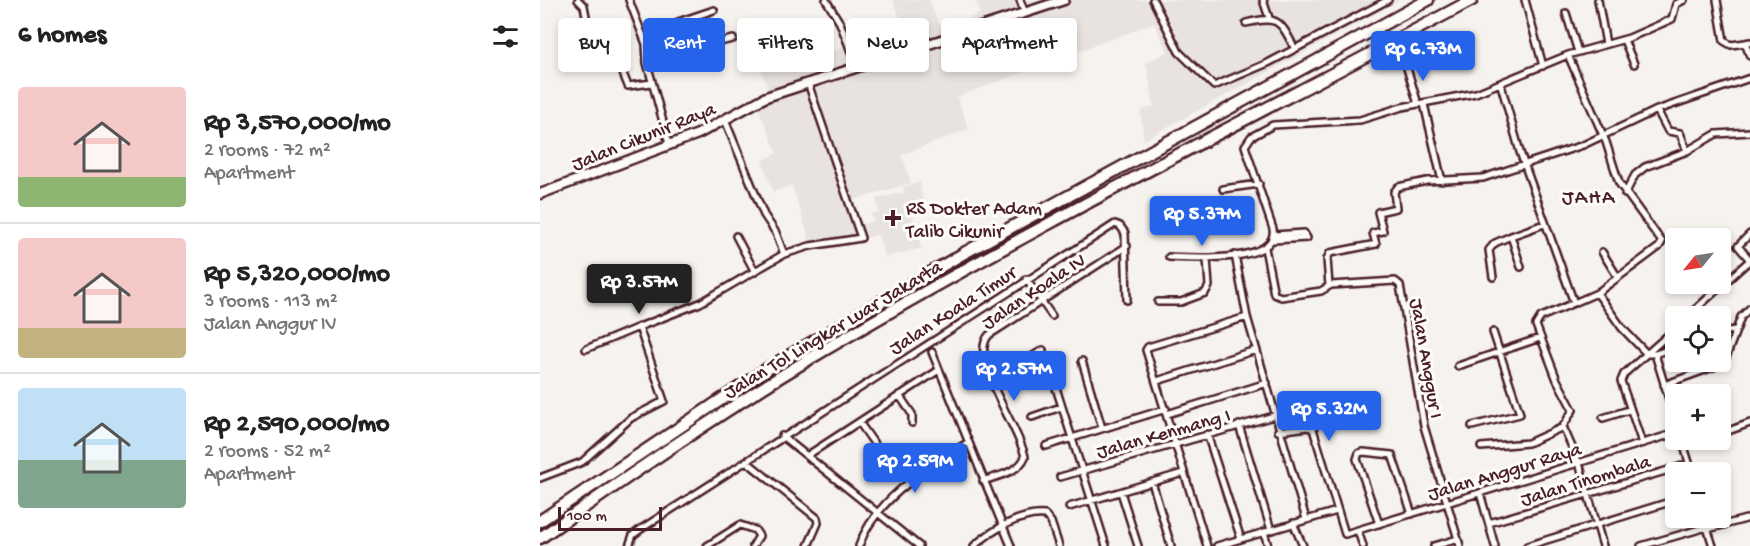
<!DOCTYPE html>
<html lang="en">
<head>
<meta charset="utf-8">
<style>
  :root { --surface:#fff; --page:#f2f2f2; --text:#222; --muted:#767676; --line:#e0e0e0; --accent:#2563eb }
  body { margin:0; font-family:"Gochi Hand",sans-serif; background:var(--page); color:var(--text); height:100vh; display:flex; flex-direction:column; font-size:22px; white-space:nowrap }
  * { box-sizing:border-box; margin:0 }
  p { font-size:20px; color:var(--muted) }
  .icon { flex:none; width:33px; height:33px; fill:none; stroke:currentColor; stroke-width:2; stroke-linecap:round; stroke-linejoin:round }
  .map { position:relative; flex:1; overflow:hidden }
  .panel { display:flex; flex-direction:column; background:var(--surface); width:540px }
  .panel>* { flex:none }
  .banner { position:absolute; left:18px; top:18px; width:570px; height:54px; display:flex; gap:12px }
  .needle { width:39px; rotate:240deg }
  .controls { position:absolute; left:1125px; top:228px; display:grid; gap:12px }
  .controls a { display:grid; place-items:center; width:66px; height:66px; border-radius:6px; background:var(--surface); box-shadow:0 3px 9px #0003; font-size:30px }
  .scale { position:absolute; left:18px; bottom:15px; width:104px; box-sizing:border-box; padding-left:6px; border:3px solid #4a1f2b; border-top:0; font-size:16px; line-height:21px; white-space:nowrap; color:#4a1f2b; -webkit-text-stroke:4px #fdfcf7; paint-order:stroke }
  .price { position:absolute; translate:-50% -51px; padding:0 14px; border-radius:6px; background:var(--accent); color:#fff; font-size:20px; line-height:39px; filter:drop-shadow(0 2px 3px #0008) }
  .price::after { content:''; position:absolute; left:50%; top:36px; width:18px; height:14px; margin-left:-9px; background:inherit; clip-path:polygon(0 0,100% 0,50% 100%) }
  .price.selected { background:#222; color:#fff }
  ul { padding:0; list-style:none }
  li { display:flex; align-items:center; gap:18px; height:150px; padding:0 18px }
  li+li { border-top:2px solid var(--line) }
  li span { display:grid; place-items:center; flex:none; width:168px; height:120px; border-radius:6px; color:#555 }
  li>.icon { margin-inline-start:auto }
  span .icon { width:72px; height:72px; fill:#fffc; stroke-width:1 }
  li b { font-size:26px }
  h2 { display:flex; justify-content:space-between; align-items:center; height:72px; padding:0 18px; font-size:26px }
  .chip { padding:0 21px; border-radius:6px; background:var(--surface); box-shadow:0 3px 9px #0003; font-size:21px; line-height:54px }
  .chip.selected { background:var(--accent); color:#fff }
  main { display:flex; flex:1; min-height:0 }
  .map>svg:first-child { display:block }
  .built { fill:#e9e3e0 }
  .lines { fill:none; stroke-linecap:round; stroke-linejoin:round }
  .street-casing { stroke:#4a1f2b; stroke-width:10 }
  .secondary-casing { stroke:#4a1f2b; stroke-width:13 }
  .highway-casing { stroke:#4a1f2b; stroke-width:15 }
  .street { stroke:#fdfcf7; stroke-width:5 }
  .secondary { stroke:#fdfcf7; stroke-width:8 }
  .highway { stroke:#fdfcf7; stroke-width:10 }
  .poi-dot { fill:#4a1f2b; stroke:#fdfcf7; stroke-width:2 }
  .labels { text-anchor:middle; stroke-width:6; stroke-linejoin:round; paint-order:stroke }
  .street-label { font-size:20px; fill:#4a1f2b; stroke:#fdfcf7 }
  .poi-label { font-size:20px; fill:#4a1f2b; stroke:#fdfcf7; text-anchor:start }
  .neighbourhood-label { font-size:21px; letter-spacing:1.5px; fill:#4a1f2b; stroke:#fdfcf7 }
</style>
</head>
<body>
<main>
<section class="panel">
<h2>6 homes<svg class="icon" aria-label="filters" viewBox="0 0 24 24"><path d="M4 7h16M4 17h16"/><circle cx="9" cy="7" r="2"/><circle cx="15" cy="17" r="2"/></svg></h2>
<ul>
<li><span style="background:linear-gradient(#f6c9c9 75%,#8fb573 0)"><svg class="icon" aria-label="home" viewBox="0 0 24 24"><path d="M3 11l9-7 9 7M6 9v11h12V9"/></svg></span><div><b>Rp 3,570,000/mo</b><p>2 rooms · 72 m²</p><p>Apartment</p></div></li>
<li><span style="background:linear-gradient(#f6c9c9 75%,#c2b280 0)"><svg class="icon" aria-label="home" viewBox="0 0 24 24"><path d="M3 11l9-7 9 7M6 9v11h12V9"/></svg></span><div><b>Rp 5,320,000/mo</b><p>3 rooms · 113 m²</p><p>Jalan Anggur IV</p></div></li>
<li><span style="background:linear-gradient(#bfe0f5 60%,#7fa58c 0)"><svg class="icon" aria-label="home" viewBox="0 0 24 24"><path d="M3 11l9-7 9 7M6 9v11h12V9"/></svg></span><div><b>Rp 2,590,000/mo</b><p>2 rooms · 52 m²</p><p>Apartment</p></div></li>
</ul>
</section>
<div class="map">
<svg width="1210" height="546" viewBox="0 0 1210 546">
  <rect width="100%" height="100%" fill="#f6f3ef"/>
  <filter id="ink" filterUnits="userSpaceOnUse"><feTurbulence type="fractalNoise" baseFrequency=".0167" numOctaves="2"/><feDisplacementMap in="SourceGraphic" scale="12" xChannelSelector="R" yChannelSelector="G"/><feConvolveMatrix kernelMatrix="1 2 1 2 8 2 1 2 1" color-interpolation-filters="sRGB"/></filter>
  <g filter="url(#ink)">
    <!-- built -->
    <path class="built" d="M353,0H389L403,33L440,13L436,0H860L604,140L600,111L614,106L606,62L628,52L614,23L417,97L429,129L362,155L371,183L307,202L319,238L271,245L252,185L233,192L222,161L237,153L216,103L230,98L214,47L257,31L265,61L309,45L316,63L370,44Z
      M380,182L385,212L372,215L382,248L345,257L338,235L324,238L320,225L333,221L331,214L339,212L336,199L364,192L363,187Z"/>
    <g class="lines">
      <defs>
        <path id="street" d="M38,0L44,6L55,62L80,66L88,86L112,83
          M89,0L106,44L107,63L129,144
          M286,0L300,23L317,67
          M480,0L485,13
          M613,0L639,52L674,86L728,63L848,0
          M723,0L729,18
          M985,0L1003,66
          M1058,0L1066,44
          M1177,0L1184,41L1191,45L1205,43
          M1026,13L1038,52
          M706,23C739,15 740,21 755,49
          M1084,40L1094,64
          M1210,42L1205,43L1210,56
          M145,50L138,22L174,10
          M1028,55L1066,142L1079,183L1122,242L1119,247L1057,293L1034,303
          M107,63L145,50L193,39
          M866,65L878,104
          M961,85L980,152L1034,303L1001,317L996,325L1017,380L1033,410L1022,428
          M884,104L902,181
          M1117,110L1128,131L1140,133L1147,151
          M185,120L224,215L236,233L244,254
          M683,189L719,184
          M1085,194L1095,175L1105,167L1147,151L1176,134L1210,132
          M1210,234L1198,246L1210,260
          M196,236L215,272
          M733,240L767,238L764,233L734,235
          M725,248L734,294L741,297L781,291L791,285L855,281L860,285L884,426L920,546
          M1062,252L1077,276
          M695,255L707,317L766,519
          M629,257C650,258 739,264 733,229L705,146L711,137L733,125L820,120L862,107L936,93L1028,55L1089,38L1132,19L1136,4L1144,0
          M981,267L971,236L1004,224
          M953,277L949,250L955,243L971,236
          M486,279L512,316
          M789,286L787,259L790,253L836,244L833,233L843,231L838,212L856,208L854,192L858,187L887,181L943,178L1043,145L1117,110L1210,78
          M1057,293L1082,328L1107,354
          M618,302H641L665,293L669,286L667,259
          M1148,316L1210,260
          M1180,332L1195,330
          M46,349L99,327
          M392,352L471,546
          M1107,354H1115L1136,422
          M1115,354L1136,347
          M542,361L562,428
          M918,366L1000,338
          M511,372L566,546
          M451,381L503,350
          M617,381L716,350
          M1124,385L1184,363L1201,317L1210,308
          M359,395L372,414V423
          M627,414L727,383
          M492,417L521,407
          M1063,418L1089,410
          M319,422L340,452
          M699,425L731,530
          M932,426L980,414L953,332
          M738,431L768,427L773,429L805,534L1136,433
          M667,434L701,539
          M1180,434L1210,423
          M242,436L379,546
          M1142,440L1152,472
          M1102,443L1081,381L1084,374L1136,328
          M1144,445L1162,440
          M506,446L626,409
          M941,447L988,443L1021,428L1024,429L1039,463L1063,546
          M268,455L399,370
          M206,461L277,518L278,523L268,546
          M520,477L734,416
          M0,478L42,462L91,418L124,401L99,327L160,303L244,254L270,246L321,238L268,83
          M443,481C458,476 479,472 485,457C479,426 427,359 449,335L587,246
          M612,482L631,546
          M581,492L598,546
          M940,493L955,546
          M529,507L643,473
          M1164,518L1173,546
          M753,523L763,546
          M949,523L1149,464
          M839,524L817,459L819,453L823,452L852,455L872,514
          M1168,529L1206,519
          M818,531L823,546
          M724,532L728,546
          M89,546L93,535L101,529L575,224L580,226L585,233L587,300
          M167,546L200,525L215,530L219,536L213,546
          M319,546C335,499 388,468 427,443
          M434,546C451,531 482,512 505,515L511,522L519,546
          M667,546L606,350L608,347L707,317
          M677,546L797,511
          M894,546L918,539
          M987,546L1136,500
          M1101,546L1167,527"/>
        <path id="secondary" d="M0,194L158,134L226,97L524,0"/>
        <path id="highway" d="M0,521L230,367L426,252L888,0
          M0,538C87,477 175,416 266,361C482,232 709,119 932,0"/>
      </defs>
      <!-- street casing -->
      <use href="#street" class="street-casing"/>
      <!-- secondary casing -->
      <use href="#secondary" class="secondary-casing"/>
      <!-- highway casing -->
      <use href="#highway" class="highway-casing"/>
      <!-- street -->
      <use href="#street" class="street"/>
      <!-- secondary -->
      <use href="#secondary" class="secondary"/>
      <!-- highway -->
      <use href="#highway" class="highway"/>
    </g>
  </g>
  <!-- markers -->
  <path class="poi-dot" d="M350 209h6v6h6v6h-6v6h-6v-6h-6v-6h6z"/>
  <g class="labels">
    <!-- street labels -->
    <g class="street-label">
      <text transform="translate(103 135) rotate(-22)" y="7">Jalan Cikunir Raya</text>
      <text transform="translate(493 290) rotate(-34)" y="7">Jalan Koala IV</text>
      <text transform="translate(412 309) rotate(-33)" y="7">Jalan Koala Timur</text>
      <text transform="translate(292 328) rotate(-31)" y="7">Jalan Tol Lingkar Luar Jakarta</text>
      <text transform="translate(888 358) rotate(80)" y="7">Jalan Anggur I</text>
      <text transform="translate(623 432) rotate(-16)" y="7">Jalan Kenmang I</text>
      <text transform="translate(964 470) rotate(-17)" y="7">Jalan Anggur Raya</text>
      <text transform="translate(1045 479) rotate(-17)" y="7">Jalan Tinombala</text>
    </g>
    <!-- poi labels -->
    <g class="poi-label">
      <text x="366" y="214">RS Dokter Adam<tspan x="366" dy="23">Talib Cikunir</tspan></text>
    </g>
    <!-- neighbourhood labels -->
    <g class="neighbourhood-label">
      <text x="1049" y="203">JAHA</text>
    </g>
  </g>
</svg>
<div class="controls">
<a><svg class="needle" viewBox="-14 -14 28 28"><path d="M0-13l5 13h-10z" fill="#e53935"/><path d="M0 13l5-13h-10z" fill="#767676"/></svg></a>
<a><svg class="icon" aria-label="locate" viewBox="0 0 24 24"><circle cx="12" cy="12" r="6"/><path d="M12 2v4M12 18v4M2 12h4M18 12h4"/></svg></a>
<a>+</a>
<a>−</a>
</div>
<div class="scale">100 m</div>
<b class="price" style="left:883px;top:82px">Rp 6.73M</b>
<b class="price" style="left:662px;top:247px">Rp 5.37M</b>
<b class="price selected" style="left:99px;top:315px">Rp 3.57M</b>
<b class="price" style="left:474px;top:402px">Rp 2.57M</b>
<b class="price" style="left:789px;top:442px">Rp 5.32M</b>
<b class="price" style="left:375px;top:494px">Rp 2.59M</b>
<div class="banner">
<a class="chip">Buy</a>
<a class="chip selected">Rent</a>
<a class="chip">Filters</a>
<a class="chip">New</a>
<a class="chip">Apartment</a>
</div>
</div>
</main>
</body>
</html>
